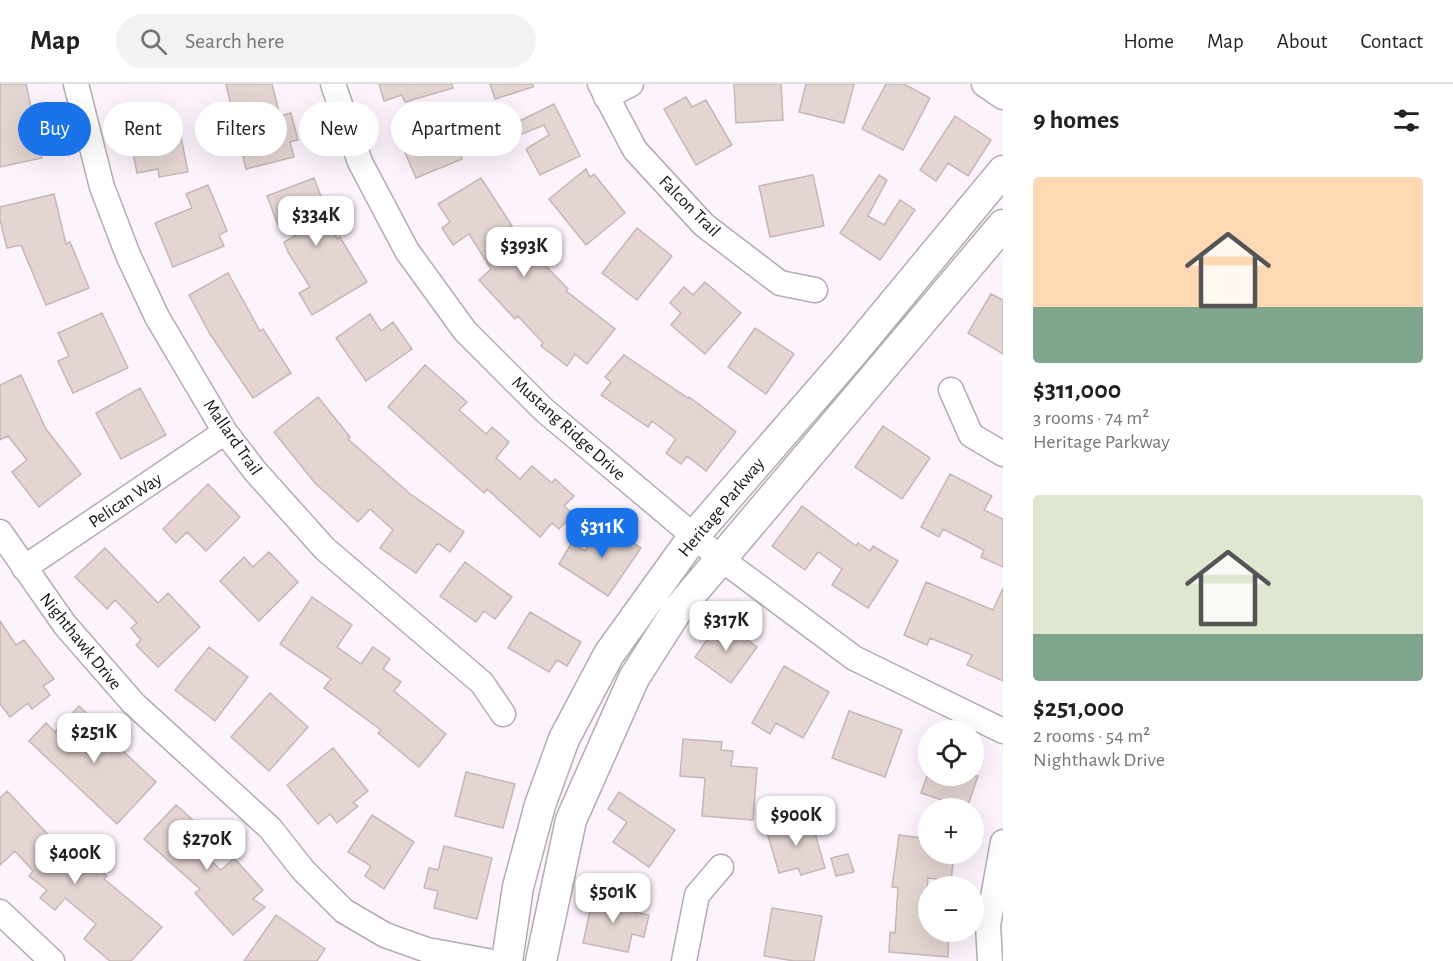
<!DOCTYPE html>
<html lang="en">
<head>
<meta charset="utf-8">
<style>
  :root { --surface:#fff; --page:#f2f2f2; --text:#222; --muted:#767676; --line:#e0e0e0; --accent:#1a73e8 }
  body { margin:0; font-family:"Alegreya Sans",sans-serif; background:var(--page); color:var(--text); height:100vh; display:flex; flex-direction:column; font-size:22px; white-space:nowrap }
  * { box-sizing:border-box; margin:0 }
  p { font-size:20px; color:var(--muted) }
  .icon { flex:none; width:33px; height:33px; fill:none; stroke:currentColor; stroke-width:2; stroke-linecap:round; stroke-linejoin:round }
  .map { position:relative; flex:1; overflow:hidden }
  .sheet { display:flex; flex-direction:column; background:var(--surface); width:450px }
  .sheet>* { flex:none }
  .top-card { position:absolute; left:18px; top:18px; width:570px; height:54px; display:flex; gap:12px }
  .tools { position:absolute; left:918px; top:636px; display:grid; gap:12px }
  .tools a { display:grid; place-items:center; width:66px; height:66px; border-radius:50%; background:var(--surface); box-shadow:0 6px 24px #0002; font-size:30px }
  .price { position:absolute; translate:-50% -51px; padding:0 14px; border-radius:12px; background:#fff; color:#222; font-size:20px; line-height:39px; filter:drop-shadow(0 2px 3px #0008) }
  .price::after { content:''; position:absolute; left:50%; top:36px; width:18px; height:14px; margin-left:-9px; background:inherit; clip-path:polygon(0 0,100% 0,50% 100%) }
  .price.active { background:var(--accent); color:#fff }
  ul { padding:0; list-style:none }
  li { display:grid; align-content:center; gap:12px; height:318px; padding:0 30px }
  li span { display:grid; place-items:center; height:186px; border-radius:6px; color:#555 }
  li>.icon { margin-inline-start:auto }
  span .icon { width:108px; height:108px; fill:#fffc; stroke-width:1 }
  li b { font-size:26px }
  h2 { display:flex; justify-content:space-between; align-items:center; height:72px; padding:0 30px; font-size:26px }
  .pill { padding:0 21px; border-radius:27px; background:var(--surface); box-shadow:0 6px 24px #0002; font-size:21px; line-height:54px }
  .pill.active { background:var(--accent); color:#fff }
  header { display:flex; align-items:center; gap:36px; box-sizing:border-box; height:84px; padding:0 30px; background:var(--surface); border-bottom:2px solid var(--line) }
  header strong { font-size:28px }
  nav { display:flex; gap:33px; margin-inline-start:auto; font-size:21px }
  .search { width:420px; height:54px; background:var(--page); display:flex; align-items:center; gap:15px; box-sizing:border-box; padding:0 21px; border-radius:33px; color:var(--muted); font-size:22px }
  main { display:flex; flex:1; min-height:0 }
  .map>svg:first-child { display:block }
  .building { fill:#e4d5d2; stroke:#c6b7b5; stroke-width:1.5 }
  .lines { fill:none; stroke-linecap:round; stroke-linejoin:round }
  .minor-casing { stroke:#b4abb5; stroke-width:27 }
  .major-casing { stroke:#b4abb5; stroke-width:33 }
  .minor { stroke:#fff; stroke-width:24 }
  .major { stroke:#fff; stroke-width:30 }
  .labels { text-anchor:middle; stroke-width:4.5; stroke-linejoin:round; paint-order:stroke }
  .street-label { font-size:18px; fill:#171417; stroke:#fff }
</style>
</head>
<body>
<header>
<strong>Map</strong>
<div class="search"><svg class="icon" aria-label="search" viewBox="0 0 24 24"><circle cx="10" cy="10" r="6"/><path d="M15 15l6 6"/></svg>Search here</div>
<nav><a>Home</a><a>Map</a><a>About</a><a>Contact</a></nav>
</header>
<main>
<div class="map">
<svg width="1003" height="877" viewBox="0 0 1003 877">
  <rect width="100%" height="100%" fill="#fdf3fd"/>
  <!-- building -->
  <path class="building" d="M0,0H26L42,74L0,83Z
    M226,0H272L280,32L291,29L298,56L290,58L294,73L246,85Z
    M379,0H452L453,4L405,18L402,11L384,17Z
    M490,0H533V3L495,15Z
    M734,0H781L783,36L736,39Z
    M806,0H854L844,39L799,28Z
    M886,0H904L930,14L903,66L862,45Z
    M686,13L692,23L706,16L732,61L696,81L664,25Z
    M554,20L580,72L540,91L526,65L549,51L544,41L502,58L497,48Z
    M955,32L991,56L968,92L948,79L936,97L920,86Z
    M177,33L188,88L159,93L158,85L137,89L128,43Z
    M443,37L450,55L454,54L462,75L416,94L399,55Z
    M586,85L590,93L594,90L625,129L586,161L549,115Z
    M813,91L824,142L770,153L759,102Z
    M879,91L887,96L868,132L884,141L900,116L915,126L880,176L840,149Z
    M314,94L337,155L340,153L367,198L312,231L299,209L310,203L288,168L284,158L308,145L301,131L278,141L267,112Z
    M481,94L512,142L506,146L536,178L539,175L568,205L566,207L615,245L587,280L575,270L567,282L541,262L543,259L518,232L515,235L479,196L491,185L469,150L453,161L442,144L450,138L438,120Z
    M208,101L227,147L219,151L224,162L173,183L155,139L192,124L186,110Z
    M54,110L66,160L70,158L89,204L46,221L21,161L7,164L0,136V123Z
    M637,144L672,172L637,216L602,189Z
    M228,189L260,247L263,245L291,289L253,314L210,250L189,211Z
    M705,198L741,229L705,270L671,241L681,229L670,219L684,203L693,211Z
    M991,210L1003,216V270L968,249Z
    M102,229L128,284L73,309L58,277L69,272L58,249Z
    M370,230L381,247L393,238L412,265L366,297L336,254Z
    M755,244L794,270L766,310L728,283Z
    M624,271L688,314L689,313L736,348L706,387L687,372L681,380L666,369L676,355L652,337L648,343L601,311L611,298L605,293Z
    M425,281L467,318L459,326L486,350L492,343L509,358L496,374L520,395L532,382L552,399L555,395L574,412L564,422L573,430L559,445L552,439L540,453L487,405L484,409L388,323Z
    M21,291L46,345L81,390L39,423L12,388L27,376L8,352L0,356V301Z
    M140,304L166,351L121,375L96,329Z
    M318,313L350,353L348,355L409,409L464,448L450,468L438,459L416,489L380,464L393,446L370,425L358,438L315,399L274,348Z
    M883,342L930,374L902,415L855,383Z
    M950,390L992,412L984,426L1003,435V483L981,473L984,466L943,445L939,453L921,443Z
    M208,400L240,433L206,467L187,448L176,459L163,445Z
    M802,422L856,462L858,459L870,467L873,462L898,477L868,524L832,501L842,485L818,468L805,486L772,462Z
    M603,439L641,464L608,512L559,480L572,458L585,467Z
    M105,464L158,519L168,509L200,543L158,583L136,561L141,556L131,544L137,539L115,516L107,525L75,493Z
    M269,468L298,498L259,537L220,497L244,473L253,483Z
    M465,478L512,513L495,535L484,527L476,538L440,512Z
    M926,498L993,526L1003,504V597L967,581L972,571L930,554L927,561L904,551Z
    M312,513L352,541L337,563L361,580L373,563L390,575L383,585L401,598L394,607L446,650L419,683L378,649L381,646L324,604L331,595L280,560Z
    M530,528L581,558L567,582L557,576L549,588L508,564Z
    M0,537L16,561L24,556L54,595L43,602L50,611L32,625L28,619L10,633L0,620Z
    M720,537L757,563L731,599L695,573Z
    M209,563L248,593L215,637L175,606Z
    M784,582L829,608L803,654L776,639L770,650L752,639Z
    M270,609L308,643L269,687L231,653Z
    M79,622L113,654L111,656L156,698L117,740L29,657L46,639L55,648Z
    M849,627L902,646L885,693L832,674Z
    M683,655L722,658L721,666L733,667L731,682L757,684L753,736L702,732L705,694L680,692Z
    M333,664L368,707L353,719L358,722L337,739L330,730L318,740L287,701Z
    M466,688L515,700L503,744L455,732Z
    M927,692H978L967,724L921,709Z
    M7,707L56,759L60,754L107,792L104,795L162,843L131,877H110L84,855L96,840L65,814L55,826L40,814L47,806L29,792L33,787L15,767L0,781V714Z
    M619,708L675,746L649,783L613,758L627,738L608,725Z
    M176,721L211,752L199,766L221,786L234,774L263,806L253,815L265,823L233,851L195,809L200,805L144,755Z
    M372,731L414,758L384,805L365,792L371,782L348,768Z
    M810,732L825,784L801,791L798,784L779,789L766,745Z
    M899,751L928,755V770H954L951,797L928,794L925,828H928V848H949L948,873L889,868L890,848L895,849L898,804L892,803Z
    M444,762L492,774L477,835L434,824L438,807L424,804L429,784L438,786Z
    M848,770L854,788L836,792L831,774Z
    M594,809L627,816L625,826L649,831L644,853L632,850L628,868L583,859Z
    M772,824L822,832L814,877H794L764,872Z
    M276,831L325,865L317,877H244Z"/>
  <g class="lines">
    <defs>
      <path id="minor" d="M76,0L102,103L128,171L157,233L225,348L255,387L325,465L482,599L503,630
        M333,0L360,78L407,167L465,247L544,326L720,474L854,574L1003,647
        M600,0L635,66L704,141L780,199L815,206
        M984,0L1003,13
        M606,13L631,0
        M951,306L971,351L1003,370
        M0,448L65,541L134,620L270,744L303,786L344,827L385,851L427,866L488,877
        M24,484L225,348
        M0,828L52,877
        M684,877L697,811L721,783
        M990,877L988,841L1003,758"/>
      <path id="major" d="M507,877L518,803L540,721L564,655L609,570L694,452L850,272L1003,87
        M541,877L571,736L634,594L676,528L1003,141"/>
    </defs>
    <!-- minor casing -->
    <use href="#minor" class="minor-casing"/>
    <!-- major casing -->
    <use href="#major" class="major-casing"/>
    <!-- minor -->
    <use href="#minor" class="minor"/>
    <!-- major -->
    <use href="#major" class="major"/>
  </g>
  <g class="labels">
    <!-- street labels -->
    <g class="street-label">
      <text transform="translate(690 122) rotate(45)" y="6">Falcon Trail</text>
      <text transform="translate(569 344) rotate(42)" y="6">Mustang Ridge Drive</text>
      <text transform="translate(233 353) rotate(55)" y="6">Mallard Trail</text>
      <text transform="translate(125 416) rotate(-34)" y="6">Pelican Way</text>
      <text transform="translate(721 423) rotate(-50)" y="6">Heritage Parkway</text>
      <text transform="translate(81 557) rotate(51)" y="6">Nighthawk Drive</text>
    </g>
  </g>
</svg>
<div class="tools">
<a><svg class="icon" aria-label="locate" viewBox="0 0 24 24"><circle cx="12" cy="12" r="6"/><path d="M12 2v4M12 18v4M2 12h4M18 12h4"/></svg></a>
<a>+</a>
<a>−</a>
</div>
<b class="price" style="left:316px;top:163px">$334K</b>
<b class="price" style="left:524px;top:194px">$393K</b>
<b class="price active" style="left:602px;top:475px">$311K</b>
<b class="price" style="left:726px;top:568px">$317K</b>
<b class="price" style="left:94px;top:680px">$251K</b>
<b class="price" style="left:796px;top:763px">$900K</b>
<b class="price" style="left:207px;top:787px">$270K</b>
<b class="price" style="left:75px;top:801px">$400K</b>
<b class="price" style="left:613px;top:840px">$501K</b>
<div class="top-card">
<a class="pill active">Buy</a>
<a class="pill">Rent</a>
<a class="pill">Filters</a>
<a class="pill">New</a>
<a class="pill">Apartment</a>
</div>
</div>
<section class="sheet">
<h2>9 homes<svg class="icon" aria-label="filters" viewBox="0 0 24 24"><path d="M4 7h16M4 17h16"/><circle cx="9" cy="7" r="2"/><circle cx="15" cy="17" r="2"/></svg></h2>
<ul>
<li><span style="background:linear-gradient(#ffd9b3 70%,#7fa58c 0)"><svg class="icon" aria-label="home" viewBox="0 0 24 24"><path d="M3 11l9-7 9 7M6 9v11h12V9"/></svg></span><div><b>$311,000</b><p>3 rooms · 74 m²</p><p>Heritage Parkway</p></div></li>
<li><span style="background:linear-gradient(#dfe7d0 75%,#7fa58c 0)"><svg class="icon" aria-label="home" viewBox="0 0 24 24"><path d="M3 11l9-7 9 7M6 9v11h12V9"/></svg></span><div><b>$251,000</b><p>2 rooms · 54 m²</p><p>Nighthawk Drive</p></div></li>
</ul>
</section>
</main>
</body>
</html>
